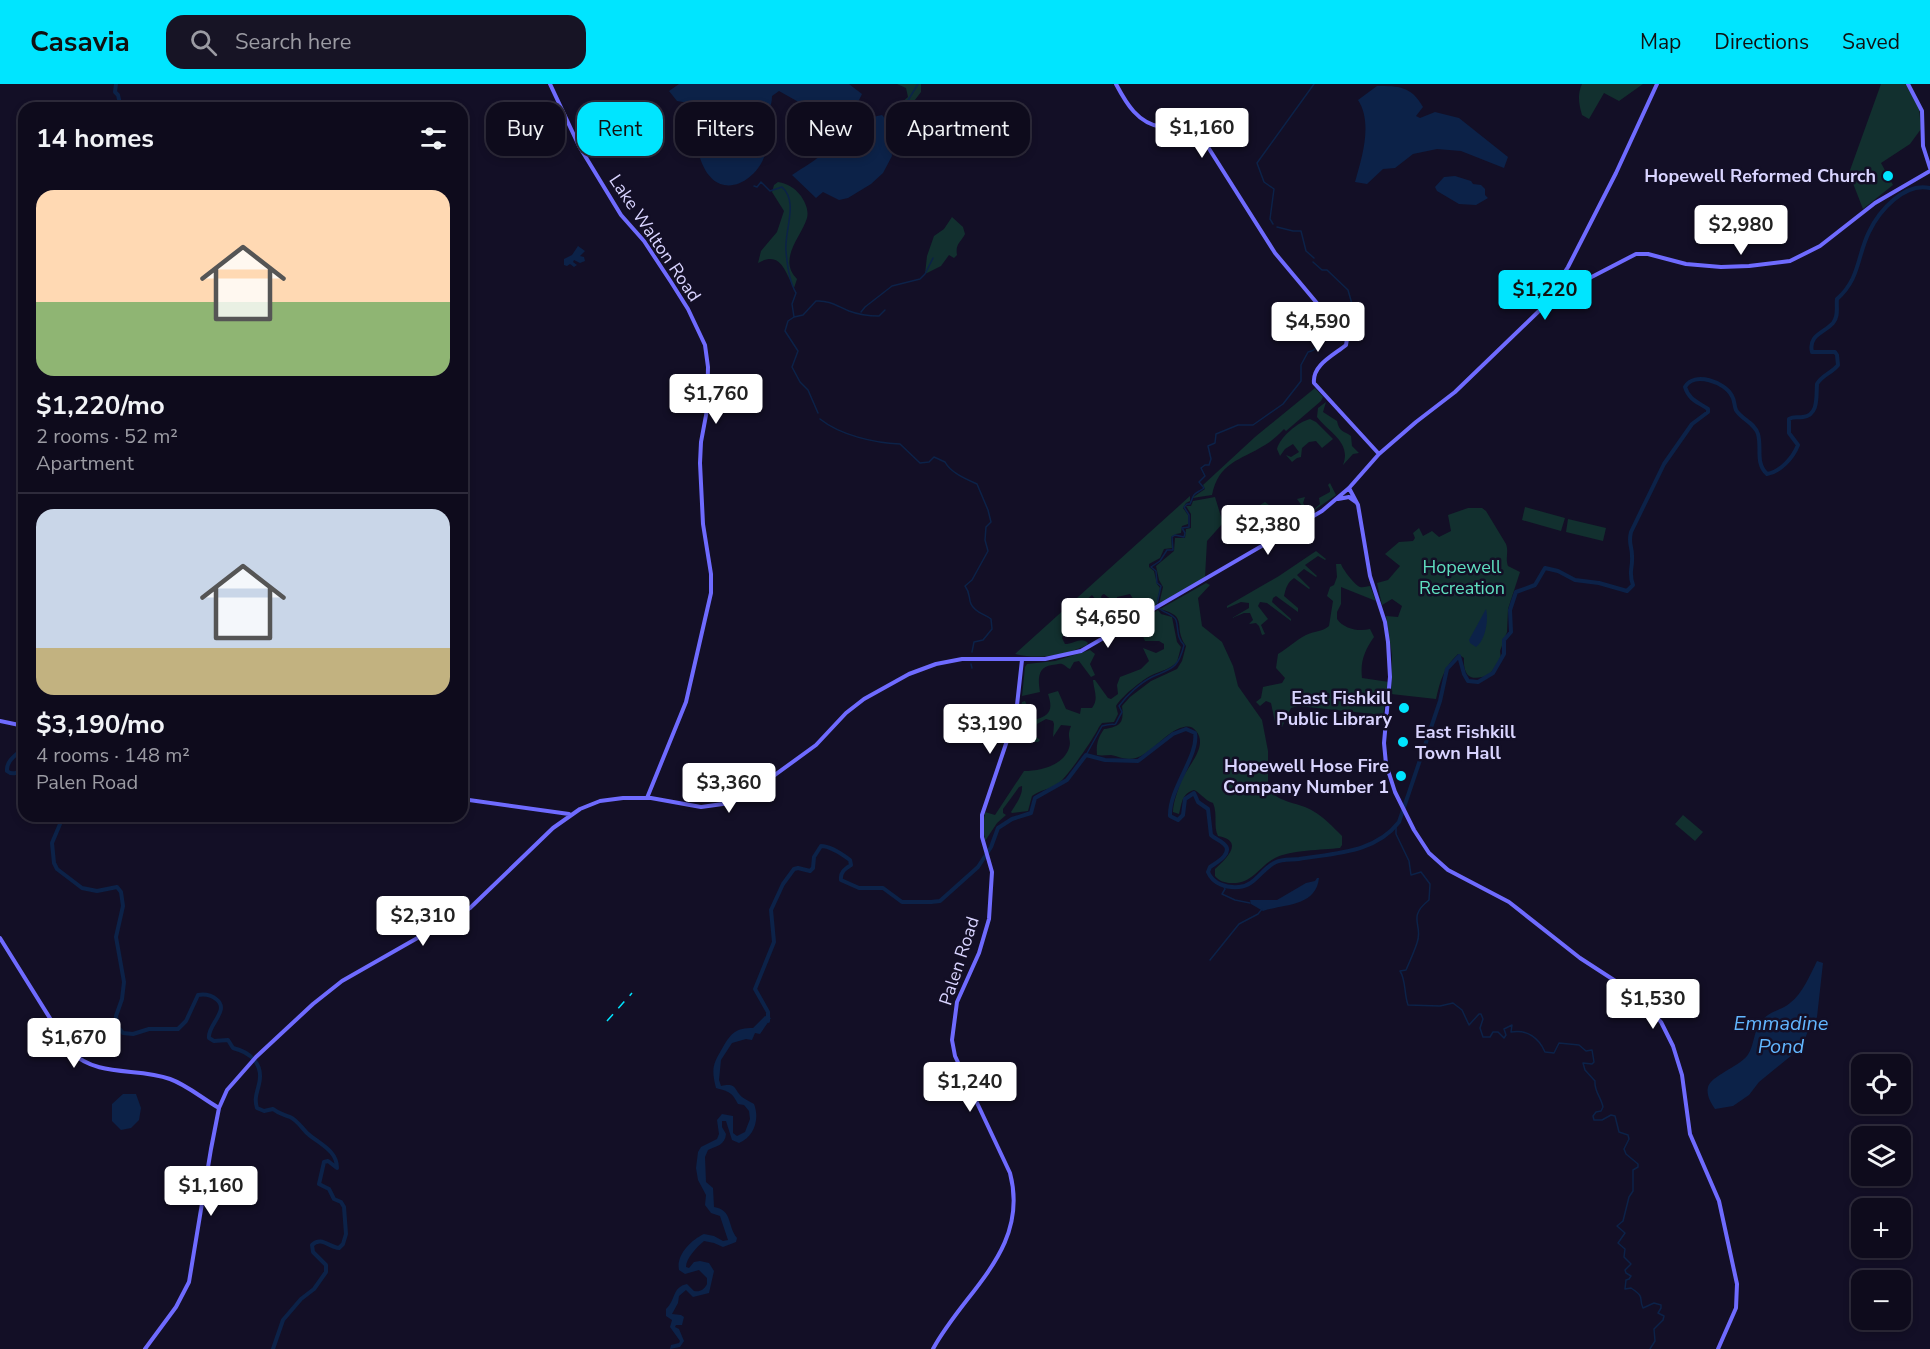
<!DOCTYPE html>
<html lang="en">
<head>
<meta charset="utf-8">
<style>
  :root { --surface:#0e0b1c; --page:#171425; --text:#f1f3f6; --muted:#9b9ba3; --line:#2e2b3b; --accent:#00e5ff }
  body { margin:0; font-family:"Nunito Sans",sans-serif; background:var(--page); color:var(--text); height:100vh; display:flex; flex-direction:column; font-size:22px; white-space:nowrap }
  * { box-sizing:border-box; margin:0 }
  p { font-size:20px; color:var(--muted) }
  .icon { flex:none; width:33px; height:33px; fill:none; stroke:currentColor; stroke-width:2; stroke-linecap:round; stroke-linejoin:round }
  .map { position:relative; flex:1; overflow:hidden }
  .drawer { position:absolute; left:18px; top:18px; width:450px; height:720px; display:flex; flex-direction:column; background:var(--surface); border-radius:18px; box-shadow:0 3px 9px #0003,0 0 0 2px var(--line) }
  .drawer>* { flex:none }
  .guide { position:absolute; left:486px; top:18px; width:570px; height:54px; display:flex; gap:12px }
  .buttons { position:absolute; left:1851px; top:970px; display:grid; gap:12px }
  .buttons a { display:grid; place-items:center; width:60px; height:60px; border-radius:12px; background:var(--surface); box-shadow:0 3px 9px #0003,0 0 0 2px var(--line); font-size:30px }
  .price { position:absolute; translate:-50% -51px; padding:0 14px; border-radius:6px; background:#fff; color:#222; font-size:20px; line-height:39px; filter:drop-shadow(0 2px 3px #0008) }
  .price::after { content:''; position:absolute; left:50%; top:36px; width:18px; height:14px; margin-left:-9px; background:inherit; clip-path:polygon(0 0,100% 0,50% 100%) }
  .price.active { background:var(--accent); color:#111 }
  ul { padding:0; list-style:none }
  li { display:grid; align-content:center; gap:12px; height:318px; padding:0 18px }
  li+li { border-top:2px solid var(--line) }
  li span { display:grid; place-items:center; height:186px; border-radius:18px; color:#555 }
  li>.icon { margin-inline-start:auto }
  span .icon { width:108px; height:108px; fill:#fffc; stroke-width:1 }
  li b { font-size:26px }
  h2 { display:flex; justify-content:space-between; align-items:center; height:72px; padding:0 18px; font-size:26px }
  .pill { padding:0 21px; border-radius:18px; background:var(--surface); box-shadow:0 3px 9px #0003,0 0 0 2px var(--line); font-size:21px; line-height:54px }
  .pill.active { background:var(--accent); color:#111 }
  header { display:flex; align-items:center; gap:36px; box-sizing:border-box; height:84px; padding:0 30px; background:var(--accent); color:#111 }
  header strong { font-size:28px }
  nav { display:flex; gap:33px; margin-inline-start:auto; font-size:21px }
  .search { width:420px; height:54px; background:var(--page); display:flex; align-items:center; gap:15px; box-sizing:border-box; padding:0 21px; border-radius:18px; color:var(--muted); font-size:22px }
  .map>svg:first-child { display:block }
  .green { fill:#12302f }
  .water { fill:#0c2248 }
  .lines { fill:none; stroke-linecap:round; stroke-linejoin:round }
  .stream { stroke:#0c2248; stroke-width:1.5 }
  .river { stroke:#0c2248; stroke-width:4 }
  .secondary { stroke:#6f6bff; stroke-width:4 }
  .rail { stroke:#00e5ff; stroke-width:1.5; stroke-dasharray:9 8; stroke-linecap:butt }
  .poi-dot { fill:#00e5ff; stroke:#130f26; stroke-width:2 }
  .labels { text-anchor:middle; stroke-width:5; stroke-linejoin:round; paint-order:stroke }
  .poi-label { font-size:18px; font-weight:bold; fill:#d9d4ff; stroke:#130f26; text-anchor:end }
  .street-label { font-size:18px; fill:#d9d4ff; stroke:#130f26 }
  .park-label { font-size:18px; fill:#5fe0c0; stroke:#130f26 }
  .water-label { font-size:20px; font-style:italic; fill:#62b6ff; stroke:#130f26 }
</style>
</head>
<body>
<header>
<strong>Casavia</strong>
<div class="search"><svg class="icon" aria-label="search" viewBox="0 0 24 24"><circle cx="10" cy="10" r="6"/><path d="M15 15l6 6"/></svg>Search here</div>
<nav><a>Map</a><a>Directions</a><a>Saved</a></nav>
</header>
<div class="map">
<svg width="1930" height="1265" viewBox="0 0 1930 1265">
  <rect width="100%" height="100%" fill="#130f26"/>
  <!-- green -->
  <path class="green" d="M897,0H921V8L905,29L901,19L908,13L906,4Z
    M1582,0H1643L1619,17L1604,9L1589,35L1582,31C1579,20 1577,11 1582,0Z
    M1881,0H1906L1919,24L1921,45L1910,60L1881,79L1893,101L1863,125L1849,89Z
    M778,98C788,100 794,103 801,112C805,118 809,126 807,134C802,152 777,175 797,195L794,204C785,188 781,166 758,179L761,167L777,148L784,127L772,108L774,101Z
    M952,133L963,143L965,150C961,158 955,160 957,171L954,174L949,171L941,182L925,190L927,172L934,152L944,145Z
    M1315,304L1323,313L1321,317L1286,347L1284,345C1278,351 1272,357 1265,361C1239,377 1219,378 1212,411L1192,414L1205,405L1203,401L1255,353Z
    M1326,318L1323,328L1337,337C1339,348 1344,347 1351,352L1352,362L1359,369L1353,370L1343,381C1352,358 1328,348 1317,333L1318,324Z
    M1310,335L1316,338L1333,355L1322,364L1316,357L1309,358L1302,364L1301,373L1297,374L1292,378L1286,371L1291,373L1299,368L1293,360L1285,365L1280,372L1277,365C1280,353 1298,338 1310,335Z
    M1330,399L1336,411L1296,439L1293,438L1285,426L1286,422H1288L1286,426L1293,437L1305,430V426L1297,415L1305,413L1303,419L1309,427H1312L1320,420L1319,414L1330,408V405L1328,401Z
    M1190,412V417L1186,419L1183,424L1188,431V440L1182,442L1181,449L1176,450L1171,453L1172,464L1164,465L1160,474L1149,480V483L1154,487L1157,500L1160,504L1156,522L1139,532V524L1130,510L1117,513L1116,519L1104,510L1102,511L1101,513L1107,526L1121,537L1122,541L1119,543L1092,511L1080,522L1090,550L1084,551L1077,545L1065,547L1062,554L1065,560C1073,560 1082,552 1088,559L1087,561C1066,571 1038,576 1015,570Z
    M1215,413L1223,439L1207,457L1205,493L1159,520L1163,503L1159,496L1156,482L1174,467L1175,454H1185L1186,445L1191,444V430L1186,422H1191L1193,417Z
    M1265,418L1281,430L1289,440L1282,446L1270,426L1263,430L1264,435L1258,424L1252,426Z
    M1525,423L1565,434L1561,447L1522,436Z
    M1468,424H1482L1486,427L1506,460C1509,468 1505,474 1508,482L1520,488L1508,525L1507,548L1500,567L1501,575L1489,591C1472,597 1463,594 1464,574L1458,570C1444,583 1440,597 1436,615L1391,610L1392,571L1386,532L1398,533L1402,522L1392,515L1382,521L1377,499L1388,496L1400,482L1385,470L1399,458L1413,457L1415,454L1413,449L1419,444L1423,452L1432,447L1439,453L1451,447L1448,431Z
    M1568,435L1606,444L1603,457L1566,448Z
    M1316,467L1326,475L1325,476L1318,472L1305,481L1317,492L1316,493L1304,485L1297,491L1310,504L1309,505L1294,494C1287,499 1286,504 1284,512L1298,524V528L1276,512L1273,514L1272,518L1291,535V537L1267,519L1260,518L1258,522L1268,535L1261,541L1265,550L1262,551L1259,542L1256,539L1249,540L1253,536L1250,529H1244L1232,534L1249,524V519L1241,518L1227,524V522L1279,492Z
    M1336,480H1341C1343,486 1355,501 1360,503C1363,504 1367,502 1370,502L1376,517L1341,503V520L1337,528V535C1344,545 1359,548 1370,545L1374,553C1365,566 1360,577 1362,594L1389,598L1383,631L1298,622L1291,624L1282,643H1276L1271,619L1266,617L1260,622L1256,618L1261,614L1263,603L1282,599L1285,594L1276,584L1278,570C1288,564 1296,556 1306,551C1314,547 1322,548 1329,542L1333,517L1327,512L1330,503L1334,501L1337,493Z
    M1206,499L1210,501L1198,514L1202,542L1222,558L1233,582L1238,602L1262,636L1268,667V702C1274,719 1299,718 1313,727C1324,733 1333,743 1342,752V761L1340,764C1322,766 1291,766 1275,774C1258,783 1253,800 1231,799C1225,799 1219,797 1215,792V785C1225,776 1246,757 1218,752C1213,742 1218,730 1213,719C1204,716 1201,709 1194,706C1181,710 1182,720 1179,730L1173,728C1173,719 1178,706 1181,697C1187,683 1209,662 1196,647C1192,641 1186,642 1180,644C1162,651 1148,675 1129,675C1123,675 1117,672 1111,671C1106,671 1102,672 1097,671C1096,660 1098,654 1104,645C1121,642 1124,639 1122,622L1130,613L1151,597L1177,585L1182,577L1186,562C1172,542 1190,533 1160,525Z
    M1158,526L1161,530L1172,533L1177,558L1181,563L1177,578C1170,585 1161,587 1152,591C1142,596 1122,612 1116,622L1118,630L1114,638L1102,639L1099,643C1094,654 1068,692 1059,699C1051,705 1040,706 1032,712L1028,727L1012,729L1011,728C1016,720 1023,711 1022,702L1019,703L1003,725V729L1006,731L997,739L985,757L983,743L985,728L995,731L1024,687C1040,687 1063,682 1069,664C1072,655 1066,654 1071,642L1061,641L1053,653L1054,640L1053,637L1046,635L1037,640L1035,652L1040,656L1038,658H1028L1031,645L1028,641L1022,645L1018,653L1015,654L1013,652L1022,618L1025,617L1034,636C1051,632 1053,625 1048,610L1058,607L1066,625L1080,630L1081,624H1092C1099,615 1094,607 1093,596H1095L1108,614L1111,615L1118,610L1117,601L1120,593L1141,585L1149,577L1143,564L1156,569L1164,565V560L1159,557H1145L1137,539Z
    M1090,566L1095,570L1090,580L1095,591L1091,593L1079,577L1074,578L1070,585C1067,584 1065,581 1062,580C1059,579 1055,581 1052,581C1037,583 1038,596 1040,608L1022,612L1025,583L1027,580L1055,577Z
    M1683,731L1703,748L1695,757L1675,740Z"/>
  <!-- water -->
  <path class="water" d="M679,0H849L862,10L857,20L859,30L868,34L882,31L889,39L892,72L883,89L871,100L848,114L839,116L823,108L816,114L792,91C820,72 833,71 827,34L779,7L772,12C772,23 768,28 760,34C762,38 765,43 766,47C777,86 719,132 700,74C698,67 700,61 699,55C698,50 697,46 696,41L690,37L689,19L677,17L669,7Z
    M1377,2C1399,2 1411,2 1423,23L1416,32L1420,34L1435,28L1459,34L1508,73L1504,84L1461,67L1437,65L1413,70L1395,84L1383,85L1367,100L1355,98C1362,73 1373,39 1358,16Z
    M1455,92L1471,97L1473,100L1481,101L1485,105V111L1488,114L1476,121L1459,120L1437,107L1435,103L1444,93Z
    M578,162L585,167L580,172L584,173L585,177L580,179L574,176L573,178L577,181L574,183L570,180L567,182L564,181V175L572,171Z
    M1486,525C1489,536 1485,557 1476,563L1470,559L1469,556Z
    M1317,794H1319C1316,823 1283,820 1263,827L1251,820L1250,816H1277L1306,799L1315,797Z
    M1817,877L1823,879L1817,933L1808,947L1801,965H1797L1792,971L1759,998L1749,1011L1733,1022L1715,1025C1711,1019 1706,1011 1708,1003C1711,992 1738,983 1747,972C1755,962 1753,945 1763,935C1772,926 1782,926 1790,919C1803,909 1810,891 1817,877Z
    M765,932L771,934L760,950L755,949L752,956L746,955L732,959L721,976L719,996L721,1002C739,998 733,1008 745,1015C748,1017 751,1018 754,1020C760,1035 754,1053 739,1059L732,1056L726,1037H722V1043L726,1050C725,1061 717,1062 708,1066L705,1073L706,1098L713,1104L714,1123C733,1126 727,1142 737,1154L736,1158L723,1163L714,1159L704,1157C697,1163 686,1174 686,1183L689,1184L694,1178L700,1177L709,1179L714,1187L709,1209L693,1213L686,1206L679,1212L678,1219L672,1230L681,1231L684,1233L682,1241H676L675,1243L679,1245L684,1257L680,1263L670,1265L671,1261L679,1259L680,1257L670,1243L672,1236L666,1232V1225C676,1216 672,1203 687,1200L694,1207C700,1208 704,1206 707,1200V1194L699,1186L685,1190L679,1186C676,1171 691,1156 704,1150L714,1152L723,1157L728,1156L720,1132L711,1129L705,1121L706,1111L698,1096L696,1084L698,1068L701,1063L717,1055L719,1050L717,1036L722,1030L733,1032V1049L737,1052L745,1048L750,1035L749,1027L744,1021L738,1020C731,1007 729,1008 716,1004C711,984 713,980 723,963C731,949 736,944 753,944Z
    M123,1010H136L141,1024L139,1036L131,1044L121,1046L112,1037V1020Z"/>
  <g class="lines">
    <!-- stream -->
    <path class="stream" d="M902,26L918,0
      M887,38L894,34
      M754,102L757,103L761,98L770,107L782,103C799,118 784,147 786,167C787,180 789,197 796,209L792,220L794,233L788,237L785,247L798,267L792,283L800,298L808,306L818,329
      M1273,140L1270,135L1274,105L1264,98L1257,79L1314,0
      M1277,143L1293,147H1301L1306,167L1314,174
      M1313,178L1322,186H1327L1348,206L1352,220L1336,239
      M861,228L865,223L892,202L920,195L925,190L933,174
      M794,233L803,231L816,217C829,216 837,222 849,227C857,230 870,232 879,232L885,226
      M820,335C840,351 874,359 900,360L920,379L929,378L934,373L945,378C951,389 966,395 977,400L988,426L991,438L986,443L985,456L988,467L972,496L965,502C971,510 968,513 971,520C975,529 985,530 991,535L992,545L983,556L974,558L972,568
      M1157,520L1161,502L1157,499L1156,487L1151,483L1160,477L1167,466H1173L1172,453L1175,451L1184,453L1185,449L1182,444L1189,443V431L1184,423L1187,420H1190C1195,408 1192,412 1204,404L1199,398L1205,392L1201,384L1205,381H1209L1211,375L1208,362L1215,359L1216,350L1238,341H1253L1283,320L1301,297V281L1308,268C1320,266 1319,257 1325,249C1327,247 1330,245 1333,243
      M971,580L972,584
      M1086,671L1102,642C1121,637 1111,647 1122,628L1119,622C1127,611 1140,599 1152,593C1172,584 1178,585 1184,561C1176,553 1179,546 1176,536C1173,530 1164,529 1159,524
      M1396,742V750L1409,777L1411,791L1421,788L1430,800L1429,816C1406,834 1424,841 1417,859C1414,868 1410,877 1406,886L1400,887C1406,896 1404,910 1408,921L1440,922L1453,919L1462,926L1469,941L1479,930H1481L1483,935L1480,944L1483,953H1490L1493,948H1498L1504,954L1506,951L1504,945L1512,941L1511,948C1527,945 1539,954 1545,968L1554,969L1559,959L1579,961L1586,967L1592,966L1594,978L1592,980L1583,979L1585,986L1595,997C1594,1007 1601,1013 1603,1023L1601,1027L1596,1028L1593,1032L1594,1036H1602L1611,1031L1615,1032L1619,1048L1628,1051L1629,1055L1624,1065L1626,1070L1638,1080V1083L1633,1086V1107L1629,1113L1623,1137L1617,1142L1625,1149L1618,1159L1625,1165L1624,1173L1631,1180L1625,1186L1626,1189L1631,1192L1629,1195L1626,1196L1625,1205L1631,1204C1646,1214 1638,1213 1643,1224L1654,1219L1661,1221V1224L1658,1229L1664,1232L1663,1236L1654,1245L1655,1257L1650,1265
      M1223,801L1225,805L1222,810L1235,816L1250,819
      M1210,876L1239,840L1258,830L1262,825"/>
    <!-- river -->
    <path class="river" d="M116,0L115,8L118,11L121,24
      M24,663C17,671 6,676 7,687C13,692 19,688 24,684
      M58,732L60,740L52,759L54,779L57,785L82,804L97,807L117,803L121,808L123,822L116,853L124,898L122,915L116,932L118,943L123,949L133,950L149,945H178L186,937L198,911C204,910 211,911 216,915C231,926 207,941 209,954L214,957L228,956L233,964C250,968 264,980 259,1000C257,1009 254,1014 257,1024L264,1027L273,1025C279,1030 283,1030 290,1033C297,1036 302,1044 307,1049C319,1060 337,1066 337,1084L328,1077L324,1078L319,1100L329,1105L334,1115L341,1118L344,1123L346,1150L343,1160L339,1164C329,1163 321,1152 312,1161L313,1168L326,1181V1188L314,1205L301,1215L283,1236L273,1265
      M768,937V928L755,905L774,858L771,826L783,800L794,785L798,784L810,787L813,784L814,773L821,762C831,762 842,770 850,776L851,781C845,785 840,788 841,796L859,804H883L902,818H931L940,817L978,783L991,763L998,744L1012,735L1031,729L1035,714L1067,696L1086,671L1105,676L1138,677L1173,650L1186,645L1195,649C1199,672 1169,704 1170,732L1178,736L1183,731L1185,715L1194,709L1198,718L1208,725L1211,751C1215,755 1220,756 1224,760C1234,769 1216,779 1210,783L1208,788C1213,800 1226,804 1239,803C1255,802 1262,784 1276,778C1282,775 1292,776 1299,775C1335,769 1375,769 1399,738L1440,617L1447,585L1459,572L1464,590L1468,597L1478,598L1493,589L1504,570V556L1511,548L1510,526L1516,508L1535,501L1545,484L1558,487L1575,496L1599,499L1627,507L1633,501C1628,488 1633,484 1632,472C1632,461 1628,460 1631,448L1664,380L1692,340L1708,328V325C1698,318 1689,316 1685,303C1694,287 1725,298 1732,312C1735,317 1734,322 1736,326C1741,335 1755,339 1758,350C1762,364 1755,379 1767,390C1780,388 1793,374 1798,361L1789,349V335C1794,332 1797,334 1803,333C1819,331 1816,312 1817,300C1822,291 1832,289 1838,281L1837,271L1835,268H1812C1808,251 1824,249 1833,239C1839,232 1836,223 1837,215C1860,195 1857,172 1869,148C1879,127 1904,98 1930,104"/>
    <!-- secondary -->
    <path class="secondary" d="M550,0L579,62L621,131L644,157L671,198L688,225L705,261L708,283L707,326L701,358L700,379L703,440L711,490V509L686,618L647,714
      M1116,0C1126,19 1138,40 1162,43C1179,45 1186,37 1201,52L1275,169L1347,255L1346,261C1334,271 1312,281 1314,299L1379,370
      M1908,0L1922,27L1923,62L1930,84
      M1551,214L1636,170H1648L1686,180L1721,183L1749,182L1790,177L1820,162L1875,119L1930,87
      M1349,404L1358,421L1370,492L1385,538L1388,558L1390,593L1384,659L1386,680L1395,708L1414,746L1429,769L1448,786L1509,818L1580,874L1637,911L1661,938L1673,962L1682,991L1690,1050L1719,1117L1737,1200L1736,1224L1718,1265
      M1338,415L1349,413L1356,418
      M0,637L24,642
      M462,715L569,730
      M0,854L71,968C99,994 137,983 170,995C187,1001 203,1015 219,1024
      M145,1265L176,1223L189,1198L211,1065L219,1024L227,1006L256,973L313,920L342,897L470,824L553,744L580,725L600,717L623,714H651L701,723L730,719L746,712L816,661L846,629L864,615L909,590L936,580L962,575H1045L1081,567L1322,427L1349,404L1379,370L1416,338L1455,308L1541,225L1568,183L1616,89L1657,0
      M933,1265C965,1206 1030,1165 1010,1089L955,972L952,956L957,918L979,869L989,835L992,788L982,753V731L1016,630L1022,576"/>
    <!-- rail -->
    <path class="rail" d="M607,937L632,909"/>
  </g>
  <!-- markers -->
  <g class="poi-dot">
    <circle cx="1888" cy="92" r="6"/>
    <circle cx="1404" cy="624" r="6"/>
    <circle cx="1403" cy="658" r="6"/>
    <circle cx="1401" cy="692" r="6"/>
  </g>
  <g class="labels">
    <!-- poi labels -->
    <g class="poi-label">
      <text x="1876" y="98">Hopewell Reformed Church</text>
      <text x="1392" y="620">East Fishkill<tspan x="1392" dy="21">Public Library</tspan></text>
      <text x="1415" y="654" text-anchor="start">East Fishkill<tspan x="1415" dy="21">Town Hall</tspan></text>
      <text x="1389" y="688">Hopewell Hose Fire<tspan x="1389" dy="21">Company Number 1</tspan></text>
    </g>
    <!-- street labels -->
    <g class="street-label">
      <text transform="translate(655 154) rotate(56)" y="6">Lake Walton Road</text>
      <text transform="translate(959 877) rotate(-72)" y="6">Palen Road</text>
    </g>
    <!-- park labels -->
    <g class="park-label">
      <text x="1462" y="489">Hopewell<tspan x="1462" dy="21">Recreation</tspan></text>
    </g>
    <!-- water labels -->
    <g class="water-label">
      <text x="1781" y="946">Emmadine<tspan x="1781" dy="23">Pond</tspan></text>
    </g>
  </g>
</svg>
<div class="buttons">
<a><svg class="icon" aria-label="locate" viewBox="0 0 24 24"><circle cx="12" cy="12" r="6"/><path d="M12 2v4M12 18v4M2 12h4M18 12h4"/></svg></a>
<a><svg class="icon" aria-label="layers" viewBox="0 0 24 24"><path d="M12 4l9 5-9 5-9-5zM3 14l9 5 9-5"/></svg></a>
<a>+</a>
<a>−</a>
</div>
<b class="price" style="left:1202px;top:75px">$1,160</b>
<b class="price" style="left:1741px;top:172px">$2,980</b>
<b class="price active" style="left:1545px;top:237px">$1,220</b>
<b class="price" style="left:1318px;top:269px">$4,590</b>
<b class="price" style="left:716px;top:341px">$1,760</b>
<b class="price" style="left:1268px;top:472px">$2,380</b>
<b class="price" style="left:1108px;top:565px">$4,650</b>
<b class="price" style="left:990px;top:671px">$3,190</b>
<b class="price" style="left:729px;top:730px">$3,360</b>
<b class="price" style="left:423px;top:863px">$2,310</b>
<b class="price" style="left:1653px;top:946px">$1,530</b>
<b class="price" style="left:74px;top:985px">$1,670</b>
<b class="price" style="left:970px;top:1029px">$1,240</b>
<b class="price" style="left:211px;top:1133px">$1,160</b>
<div class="guide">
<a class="pill">Buy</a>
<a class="pill active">Rent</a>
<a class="pill">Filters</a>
<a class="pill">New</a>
<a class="pill">Apartment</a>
</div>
<section class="drawer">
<h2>14 homes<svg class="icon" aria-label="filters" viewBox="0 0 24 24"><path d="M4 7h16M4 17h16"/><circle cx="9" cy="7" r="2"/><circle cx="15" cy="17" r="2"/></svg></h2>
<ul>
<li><span style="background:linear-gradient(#ffd9b3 60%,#8fb573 0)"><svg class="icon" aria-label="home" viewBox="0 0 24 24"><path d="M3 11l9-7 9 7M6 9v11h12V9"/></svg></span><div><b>$1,220/mo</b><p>2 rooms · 52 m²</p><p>Apartment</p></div></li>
<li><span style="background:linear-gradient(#c9d6e8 75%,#c2b280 0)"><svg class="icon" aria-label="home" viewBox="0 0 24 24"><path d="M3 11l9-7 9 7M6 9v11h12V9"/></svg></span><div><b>$3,190/mo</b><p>4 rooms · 148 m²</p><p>Palen Road</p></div></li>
</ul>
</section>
</div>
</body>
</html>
